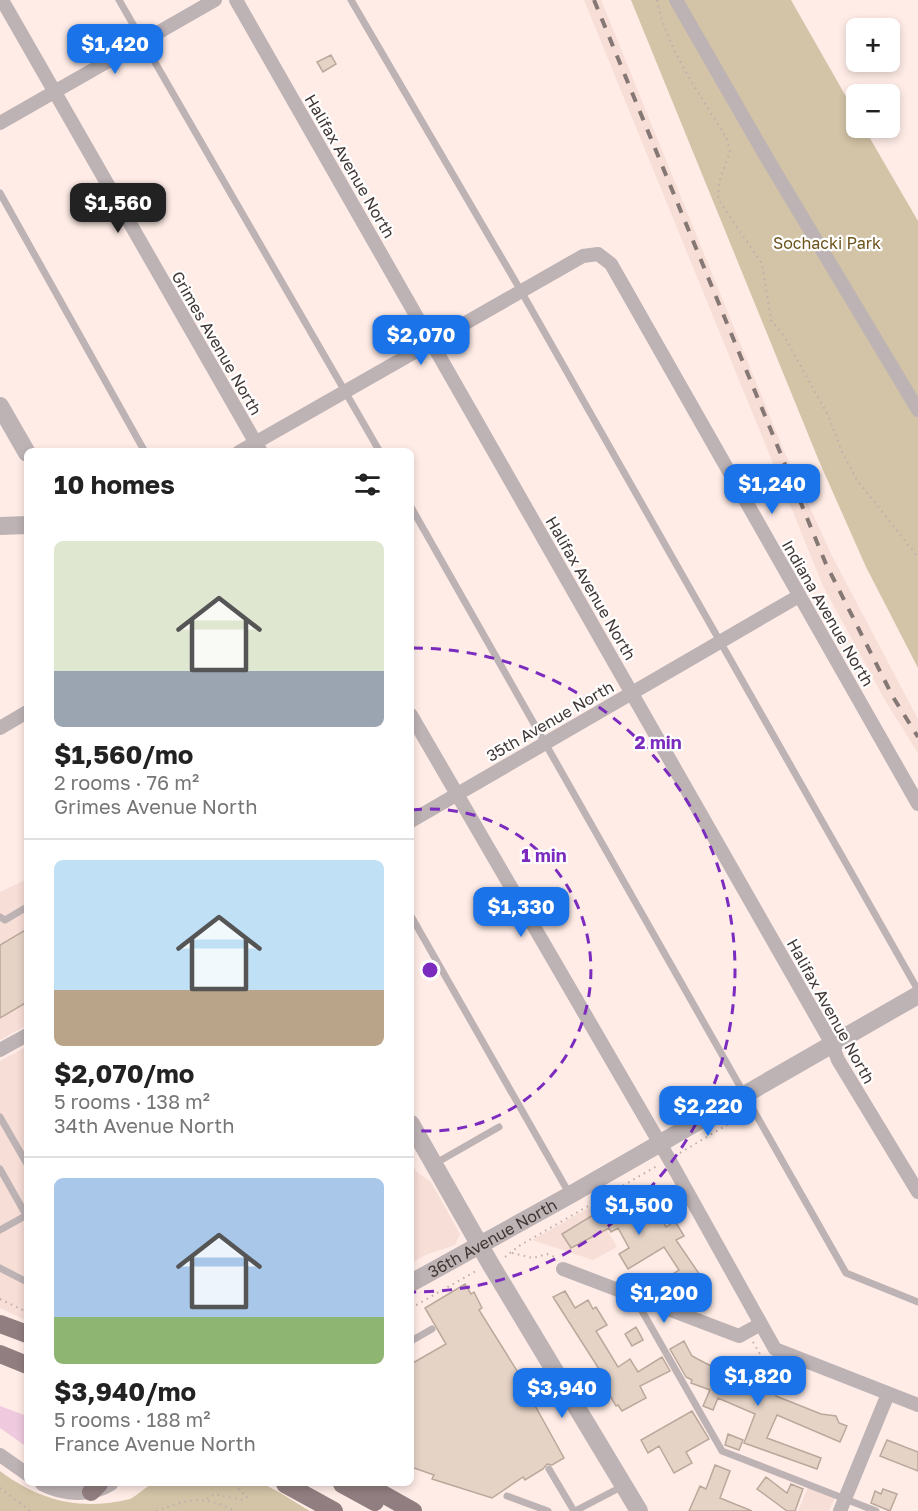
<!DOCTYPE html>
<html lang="en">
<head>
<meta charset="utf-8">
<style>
  :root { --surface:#fff; --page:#f6f6f6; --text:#222; --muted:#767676; --line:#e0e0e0; --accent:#1a73e8 }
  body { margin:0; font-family:"Golos Text",sans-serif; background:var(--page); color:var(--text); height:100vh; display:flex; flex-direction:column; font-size:22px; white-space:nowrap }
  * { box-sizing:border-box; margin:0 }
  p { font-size:20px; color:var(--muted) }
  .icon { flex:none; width:33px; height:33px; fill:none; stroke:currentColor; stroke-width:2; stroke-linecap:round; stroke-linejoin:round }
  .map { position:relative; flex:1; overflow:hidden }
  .panel { position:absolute; left:24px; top:448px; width:390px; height:1038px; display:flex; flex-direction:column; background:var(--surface); border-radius:9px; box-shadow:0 3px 9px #0003 }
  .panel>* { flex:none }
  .controls { position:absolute; left:846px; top:18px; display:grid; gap:12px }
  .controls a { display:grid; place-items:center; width:54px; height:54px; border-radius:9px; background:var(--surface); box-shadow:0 3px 9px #0003; font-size:30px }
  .price { position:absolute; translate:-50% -51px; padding:0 14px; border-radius:12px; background:var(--accent); color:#fff; font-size:20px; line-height:39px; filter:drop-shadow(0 2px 3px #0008) }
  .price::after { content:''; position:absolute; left:50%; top:36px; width:18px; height:14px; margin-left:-9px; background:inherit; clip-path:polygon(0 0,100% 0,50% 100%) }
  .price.on { background:#222; color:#fff }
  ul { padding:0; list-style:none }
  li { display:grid; align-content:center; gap:12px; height:318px; padding:0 30px }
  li+li { border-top:2px solid var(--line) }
  li span { display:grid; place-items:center; height:186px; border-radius:9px; color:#555 }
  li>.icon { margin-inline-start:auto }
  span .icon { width:108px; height:108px; fill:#fffc; stroke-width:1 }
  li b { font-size:26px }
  h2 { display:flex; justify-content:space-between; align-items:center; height:72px; padding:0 30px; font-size:26px }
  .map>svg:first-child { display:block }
  .built { fill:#f7ded7 }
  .green { fill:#d3c4a7 }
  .water { fill:#efcadf }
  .building { fill:#e5d3c6; stroke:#baa89b; stroke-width:1.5 }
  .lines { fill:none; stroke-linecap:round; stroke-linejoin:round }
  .path { stroke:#beaeaa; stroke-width:2; stroke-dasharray:1.5 4.5; stroke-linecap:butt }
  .service { stroke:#bdb2b4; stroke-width:7 }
  .minor { stroke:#bdb2b4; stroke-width:14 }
  .tertiary { stroke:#bdb2b4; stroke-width:18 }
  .primary { stroke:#917e80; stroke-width:18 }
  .rail { stroke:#847774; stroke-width:4; stroke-dasharray:10 10; stroke-linecap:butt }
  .ring { fill:none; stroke:#7b2cbf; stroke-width:3; stroke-dasharray:10 8 }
  .labels { text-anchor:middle; stroke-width:4.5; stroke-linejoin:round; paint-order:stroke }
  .street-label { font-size:16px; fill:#403634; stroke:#fefefe }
  .park-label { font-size:16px; fill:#6c541c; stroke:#fefefe }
  .centre { fill:#7b2cbf; stroke:#fefefe; stroke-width:3 }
  .ring-label { font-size:18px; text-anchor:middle; font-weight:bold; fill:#7b2cbf; stroke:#fefefe; stroke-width:4.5; stroke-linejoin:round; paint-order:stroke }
</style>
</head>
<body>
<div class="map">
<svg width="918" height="1511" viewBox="0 0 918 1511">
  <rect width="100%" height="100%" fill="#ffece7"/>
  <!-- built -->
  <path class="built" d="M584,0H601L784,451L832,556L918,719V753L886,702L823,586Z
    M27,879V1025L0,1040V892Z
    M27,1046V1321L0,1308V1061Z
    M411,1162L417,1172L431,1182L460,1234L455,1245L428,1254L411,1263Z
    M592,1206L617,1247L593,1260L532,1240Z
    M809,1485L836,1495L829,1511H798Z"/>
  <!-- green -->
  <path class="green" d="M631,0H791L856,114V128H864L918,221V668L866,567L819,461Z
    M0,1471C40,1501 80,1511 130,1499C138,1495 145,1487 153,1484C159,1482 255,1482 262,1484C279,1490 295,1503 310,1511H0Z"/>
  <!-- water -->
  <path class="water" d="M0,1406L27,1416V1447L0,1428Z"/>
  <!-- building -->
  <path class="building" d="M331,55L336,64L323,72L317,62Z
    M27,929V1002L0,1018V945Z
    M645,1191L666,1227L675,1221L684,1236L676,1240L702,1278L683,1290L673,1274L679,1270L664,1247L628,1269L619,1254L629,1248L618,1228L611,1232L609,1228L571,1248L562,1234L593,1215L596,1220Z
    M465,1284L471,1294L474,1292L482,1308L479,1310L536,1401L533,1402L564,1458L552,1465L547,1464L543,1469L525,1480L523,1477L492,1498L432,1479L434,1475L411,1467V1364L446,1344L425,1308Z
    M565,1291L575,1308L588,1300L593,1309L596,1307L607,1325L596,1331L618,1367L630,1359L638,1372L662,1357L670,1371L640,1386L646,1398L622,1411L618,1405L616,1406L600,1378L601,1372L553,1297Z
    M636,1327L643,1340L632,1346L625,1334Z
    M684,1341L692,1356L707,1364L777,1393L776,1396L821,1414L836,1416L839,1423L847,1426L840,1442L777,1415L767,1438L821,1458L817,1469L744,1443L755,1414L718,1398L713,1410L703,1406L710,1390L691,1383L692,1380L686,1377L670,1349Z
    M692,1411L709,1439L686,1452L692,1463L674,1473L659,1446L648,1453L641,1440Z
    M728,1434L743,1440L739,1450L725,1445Z
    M887,1440L918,1452V1471L880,1456Z
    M715,1465L730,1471L720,1498L752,1511H689L700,1486L706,1489Z
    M766,1477L787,1493L791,1484L803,1489L795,1511H787L757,1489Z
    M883,1489L897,1494L890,1511L871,1503L875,1491L881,1494Z"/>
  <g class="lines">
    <!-- path -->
    <path class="path" d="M657,0C667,51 701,95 727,139L730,152L719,182L718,199L762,264L771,320L784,336L829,417L842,452L857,480L918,557
      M680,1153L745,1114
      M512,1253L533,1258L547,1254L555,1257
      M505,1257L519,1246L657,1166
      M0,1299L27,1312
      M411,1308L476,1271
      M753,1342L763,1359L767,1361
      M0,1488L30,1511
      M207,1499L214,1494L243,1500L247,1497L233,1484
      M156,1511C189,1499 202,1494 235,1511"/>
    <!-- service -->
    <path class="service" d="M119,0L380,452
      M351,0L521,291L918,990
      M0,193L145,452
      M411,507L846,1273L918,1302
      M411,916L569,1193
      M0,917L5,920L27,907
      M0,1117L27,1164
      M436,1163L499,1127
      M0,1169L26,1215
      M0,1230L27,1215
      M0,1268L27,1282
      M634,1297L722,1451L876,1511
      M411,1341L432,1329
      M549,1469L574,1511
      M507,1496L548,1511
      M575,1511L623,1486"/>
    <!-- minor -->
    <path class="minor" d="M2,0L261,452
      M236,0L832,1044L838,1060L918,1192
      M676,0L768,160L918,410
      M0,123L215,0
      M239,452L583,256L598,254L611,264L918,804
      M411,715L669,1159L775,1349L918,1405
      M0,728L27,712
      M411,821L799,596
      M0,1050L27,1035
      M563,1269L739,1336L761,1324
      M0,1455L27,1474
      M42,1484C63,1495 91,1497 111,1484
      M840,1511L888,1394"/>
    <!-- tertiary -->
    <g class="tertiary">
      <path d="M0,406L27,453"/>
      <path d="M0,526L27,525"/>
      <path d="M411,1124L491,1265L639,1511"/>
      <path id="s1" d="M411,1283L570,1195L918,995"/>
    </g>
    <!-- primary -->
    <path class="primary" d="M0,1324L27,1334
      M0,1354L27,1365
      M285,1484L334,1511
      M342,1484L375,1502
      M365,1484L413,1511
      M91,1492L99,1484"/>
    <!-- rail -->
    <path class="rail" d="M594,0L826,564L893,697L918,737"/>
  </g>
  <!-- distance rings -->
  <g class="ring">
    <path d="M412 810A161 161 0 1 1 412 1130"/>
    <path d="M413 648A322 322 0 1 1 413 1292"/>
  </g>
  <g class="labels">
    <!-- street labels -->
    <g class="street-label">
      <text transform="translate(350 166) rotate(60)" y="6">Halifax Avenue North</text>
      <text transform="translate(217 343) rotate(60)" y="6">Grimes Avenue North</text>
      <text transform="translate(591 588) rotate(60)" y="6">Halifax Avenue North</text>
      <text transform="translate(828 613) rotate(60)" y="6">Indiana Avenue North</text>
      <text transform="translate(550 721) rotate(-30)" y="6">35th Avenue North</text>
      <text transform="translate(831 1011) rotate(61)" y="6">Halifax Avenue North</text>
      <text dy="6" stroke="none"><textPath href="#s1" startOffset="93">36th Avenue North</textPath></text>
    </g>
    <!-- park labels -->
    <g class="park-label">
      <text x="827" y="249">Sochacki Park</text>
    </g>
  </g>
  <circle cx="430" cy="970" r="9" class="centre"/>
  <g class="ring-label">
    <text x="658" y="749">2 min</text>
    <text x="544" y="862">1 min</text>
  </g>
</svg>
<div class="controls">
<a>+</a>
<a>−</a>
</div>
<b class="price" style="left:115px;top:75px">$1,420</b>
<b class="price on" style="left:118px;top:234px">$1,560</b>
<b class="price" style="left:421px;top:366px">$2,070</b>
<b class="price" style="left:772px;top:515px">$1,240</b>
<b class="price" style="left:521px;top:938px">$1,330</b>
<b class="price" style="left:708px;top:1137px">$2,220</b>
<b class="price" style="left:639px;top:1236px">$1,500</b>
<b class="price" style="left:664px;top:1324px">$1,200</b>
<b class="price" style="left:758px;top:1407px">$1,820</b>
<b class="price" style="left:562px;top:1419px">$3,940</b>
<section class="panel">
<h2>10 homes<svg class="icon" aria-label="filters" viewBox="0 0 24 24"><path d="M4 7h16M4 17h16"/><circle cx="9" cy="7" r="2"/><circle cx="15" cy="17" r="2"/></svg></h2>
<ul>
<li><span style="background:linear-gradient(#dfe7d0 70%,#9aa5b1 0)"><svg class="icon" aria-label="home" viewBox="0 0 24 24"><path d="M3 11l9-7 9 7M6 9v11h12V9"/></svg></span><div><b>$1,560/mo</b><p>2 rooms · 76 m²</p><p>Grimes Avenue North</p></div></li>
<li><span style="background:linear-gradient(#bfe0f5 70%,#b9a48a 0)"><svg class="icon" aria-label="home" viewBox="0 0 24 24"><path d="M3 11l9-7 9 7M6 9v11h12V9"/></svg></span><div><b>$2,070/mo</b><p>5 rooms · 138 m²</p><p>34th Avenue North</p></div></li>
<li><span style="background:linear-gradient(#a9c7e8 75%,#8fb573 0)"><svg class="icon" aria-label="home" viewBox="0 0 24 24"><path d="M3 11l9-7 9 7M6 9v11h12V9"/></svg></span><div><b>$3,940/mo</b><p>5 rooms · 188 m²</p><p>France Avenue North</p></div></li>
</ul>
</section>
</div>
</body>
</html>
